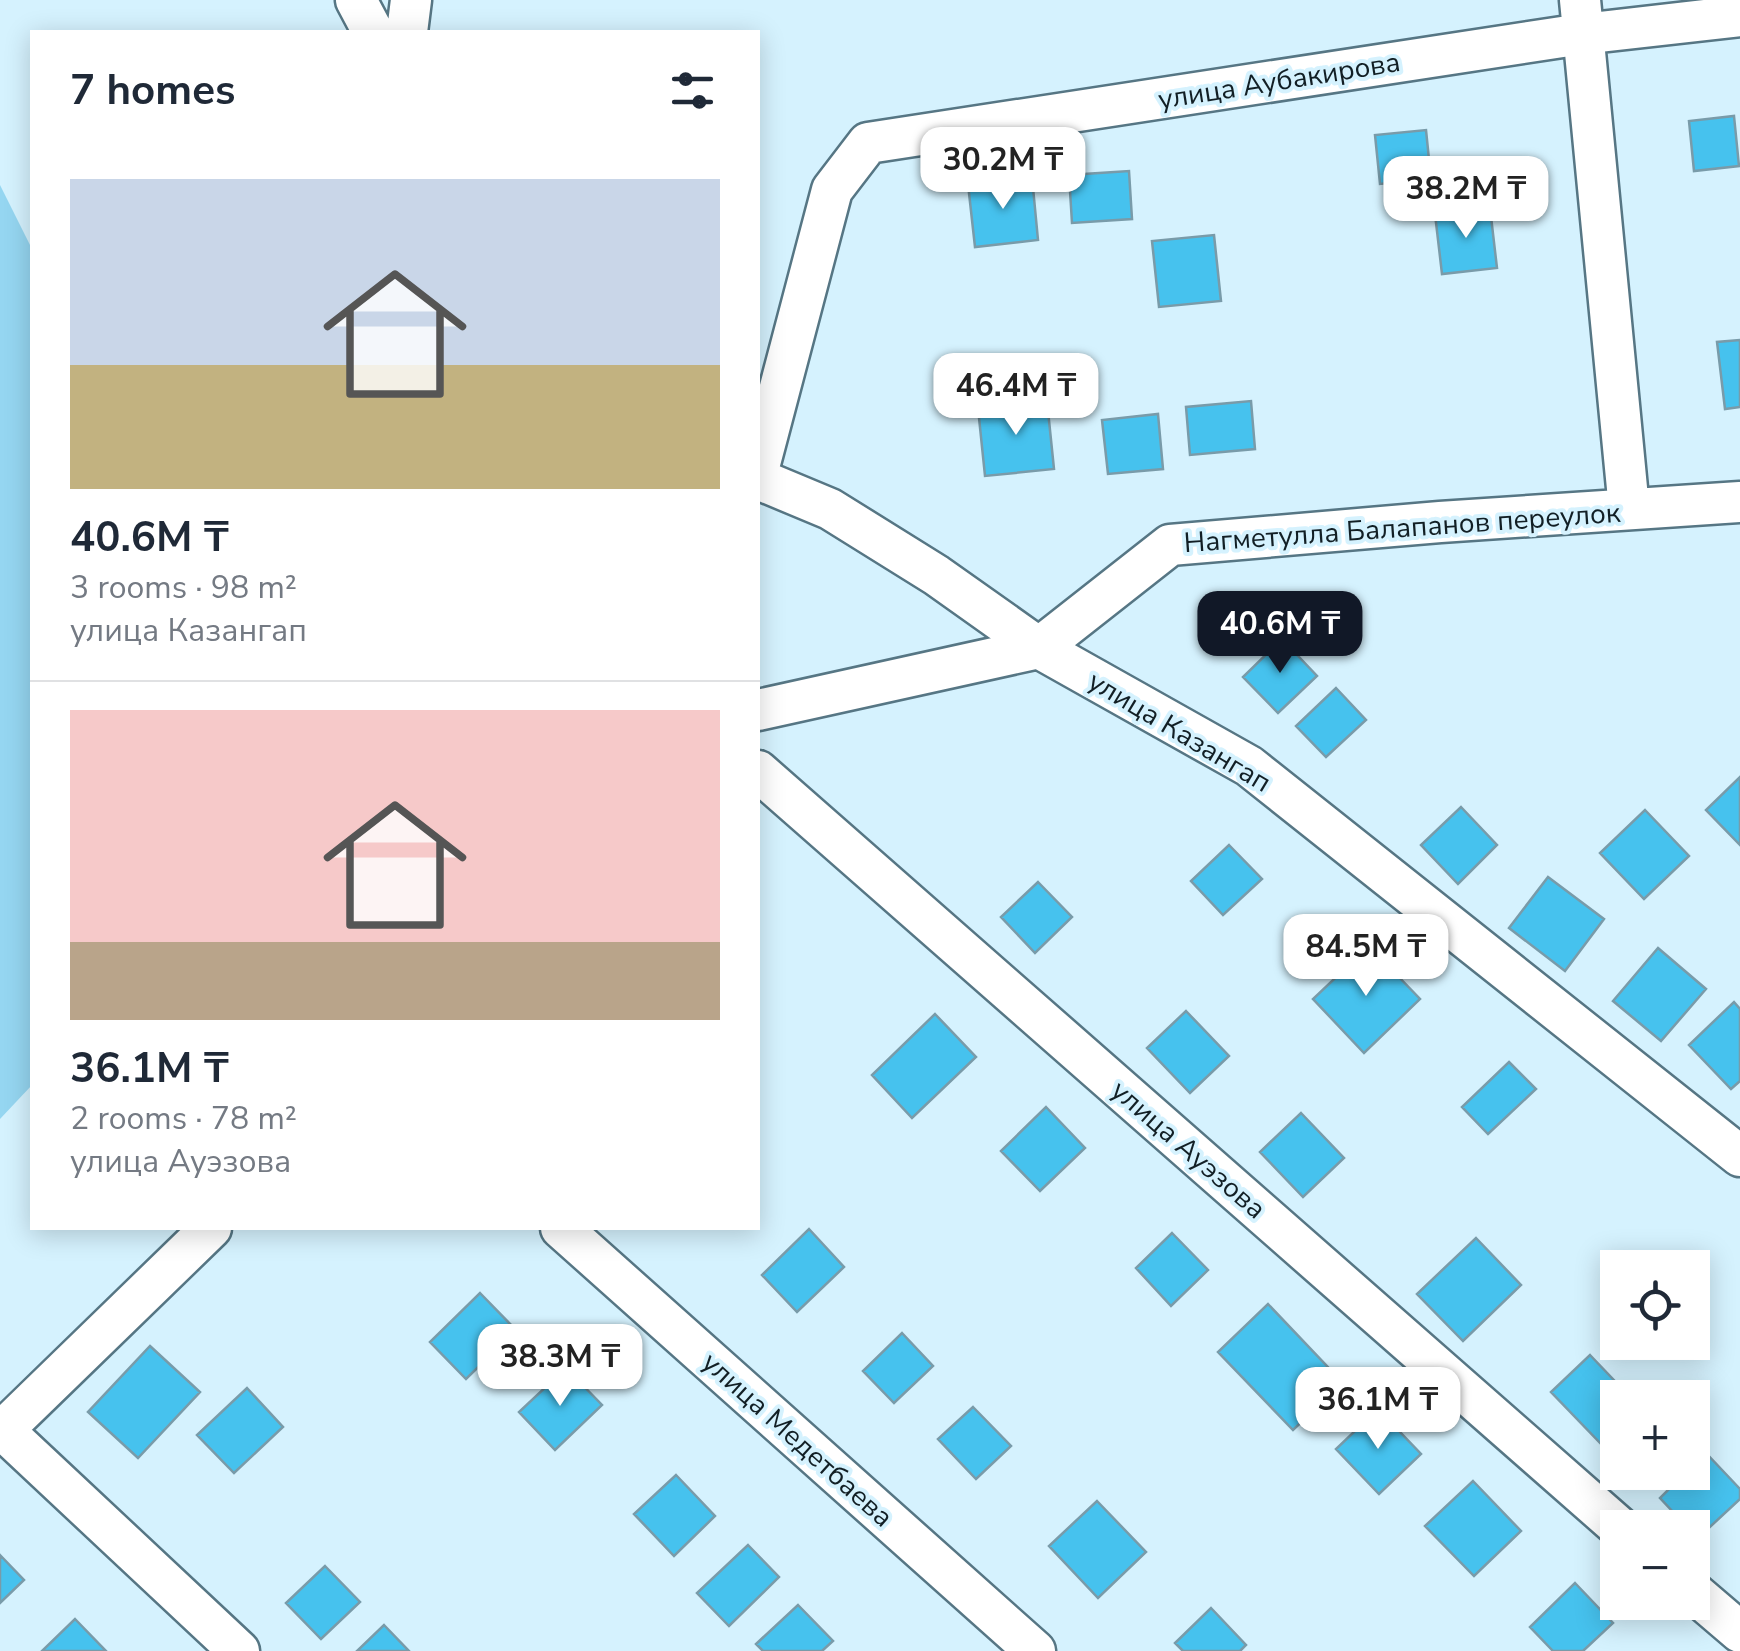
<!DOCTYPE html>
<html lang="en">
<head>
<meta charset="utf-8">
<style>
  :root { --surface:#fff; --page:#f6f6f7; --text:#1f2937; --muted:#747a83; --line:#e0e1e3; --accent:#111827 }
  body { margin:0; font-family:"Nunito Sans",sans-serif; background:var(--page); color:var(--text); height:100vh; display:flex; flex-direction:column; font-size:38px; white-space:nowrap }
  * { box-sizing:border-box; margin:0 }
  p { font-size:32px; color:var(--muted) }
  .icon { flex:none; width:55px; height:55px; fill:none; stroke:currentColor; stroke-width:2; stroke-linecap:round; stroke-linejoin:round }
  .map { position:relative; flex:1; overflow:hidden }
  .drawer { position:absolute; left:30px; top:30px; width:730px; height:1200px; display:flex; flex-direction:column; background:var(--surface); border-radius:0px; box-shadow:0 5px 25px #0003 }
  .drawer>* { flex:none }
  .buttons { position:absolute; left:1600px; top:1250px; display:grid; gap:20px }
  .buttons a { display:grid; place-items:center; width:110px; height:110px; border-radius:0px; background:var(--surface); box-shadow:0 5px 25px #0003; font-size:50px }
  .price { position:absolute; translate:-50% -85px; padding:0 22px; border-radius:20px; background:#fff; color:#222; font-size:32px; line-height:65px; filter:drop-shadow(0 2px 5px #0008) }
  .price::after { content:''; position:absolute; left:50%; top:60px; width:30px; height:22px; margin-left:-15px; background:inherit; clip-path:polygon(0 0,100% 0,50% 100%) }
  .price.active { background:var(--accent); color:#fff }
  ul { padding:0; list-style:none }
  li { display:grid; align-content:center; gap:20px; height:530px; padding:0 40px }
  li+li { border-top:2px solid var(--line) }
  li span { display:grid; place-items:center; height:310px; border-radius:0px; color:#555 }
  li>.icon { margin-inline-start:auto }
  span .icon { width:180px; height:180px; fill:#fffc; stroke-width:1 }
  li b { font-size:42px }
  h2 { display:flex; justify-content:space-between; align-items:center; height:120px; padding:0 40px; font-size:42px }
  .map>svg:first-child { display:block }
  .green { fill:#95d6f1 }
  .building { fill:#46c2ee; stroke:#799ba9; stroke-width:2.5 }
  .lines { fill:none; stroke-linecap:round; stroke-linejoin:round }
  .minor-casing { stroke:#567684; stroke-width:45 }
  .minor { stroke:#fff; stroke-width:40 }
  .labels { text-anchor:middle; stroke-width:8; stroke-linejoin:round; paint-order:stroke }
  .street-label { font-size:28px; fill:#121f25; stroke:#d5f2fe }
</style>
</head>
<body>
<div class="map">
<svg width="1740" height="1651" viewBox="0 0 1740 1651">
  <rect width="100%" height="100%" fill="#d5f2fe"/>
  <!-- green -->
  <path class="green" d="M0,185L32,249V1085L0,1119Z"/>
  <!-- building -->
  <path class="building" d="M1734,116L1739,166L1694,171L1689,121Z
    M1426,130L1431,179L1380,184L1375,135Z
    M1129,171L1132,219L1072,223L1069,175Z
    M1032,177L1038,240L975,247L968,184Z
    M1490,208L1497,268L1442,274L1435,214Z
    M1214,235L1221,301L1159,307L1152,241Z
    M1740,340V407L1725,409L1717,342Z
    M1047,401L1054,469L985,476L978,408Z
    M1251,401L1255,449L1190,455L1186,407Z
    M1158,414L1163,469L1108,474L1102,420Z
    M1282,639L1317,676L1278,713L1243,677Z
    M1336,688L1366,720L1326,757L1296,726Z
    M1740,777V845L1706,810Z
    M1461,807L1497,845L1458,884L1421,845Z
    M1645,810L1689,856L1644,899L1600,853Z
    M1229,845L1262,879L1223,915L1191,881Z
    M1548,877L1604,919L1565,971L1509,928Z
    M1038,882L1072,917L1035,953L1001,917Z
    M1369,946L1420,999L1364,1053L1313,999Z
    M1658,948L1706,989L1661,1041L1613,1001Z
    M1734,1002L1740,1009V1081L1731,1089L1689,1045Z
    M1186,1011L1229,1056L1190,1093L1147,1048Z
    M935,1014L976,1057L912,1118L872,1075Z
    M1509,1062L1536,1089L1488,1134L1462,1107Z
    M1046,1107L1085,1148L1040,1191L1001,1151Z
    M1301,1113L1344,1158L1303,1197L1260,1152Z
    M809,1229L844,1267L797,1312L762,1275Z
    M1172,1233L1208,1270L1171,1306L1136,1268Z
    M1476,1238L1521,1285L1463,1341L1417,1294Z
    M480,1293L516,1330L466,1379L430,1342Z
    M1268,1304L1343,1383L1293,1430L1218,1352Z
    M902,1333L933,1366L894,1403L863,1371Z
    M150,1346L200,1392L138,1458L88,1412Z
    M1590,1355L1631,1398H1618V1434L1604,1447L1551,1392Z
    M566,1368L602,1405L555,1450L519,1412Z
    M247,1388L283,1427L234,1473L197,1435Z
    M973,1407L1011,1446L976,1479L938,1439Z
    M1378,1409L1421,1454L1379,1494L1336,1449Z
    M1706,1453L1740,1489V1499L1698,1538L1692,1532V1528H1688L1660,1498L1686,1472H1692V1466Z
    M676,1475L715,1516L674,1556L634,1514Z
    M1473,1481L1521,1531L1474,1576L1425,1526Z
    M1097,1501L1146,1552L1098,1598L1049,1546Z
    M748,1545L779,1577L729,1626L697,1593Z
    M0,1555L24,1580L0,1603Z
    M325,1566L360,1602L321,1639L286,1603Z
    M1575,1583L1613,1623L1583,1651H1553L1530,1627Z
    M798,1605L833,1641L822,1651H763L756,1644Z
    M1211,1608L1246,1645L1240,1651H1183L1175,1643Z
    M75,1619L106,1651H42Z
    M384,1625L409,1651H357Z"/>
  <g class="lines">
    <defs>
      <path id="minor" d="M356,0L373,32
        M1580,0L1629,509
        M407,32L411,0
        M758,471L832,190L868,143L1582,34L1740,16
        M758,479L830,509L936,575L1039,648L1249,766L1740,1156
        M758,710L1039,648L1170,545L1440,522L1740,502
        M758,771L1620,1528
        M561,1228L1035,1651
        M3,1430L239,1651
        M0,1433L211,1228
        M1692,1591L1740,1632"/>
    </defs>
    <!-- minor casing -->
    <use href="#minor" class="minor-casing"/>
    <!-- minor -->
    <use href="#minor" class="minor"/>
  </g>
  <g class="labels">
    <!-- street labels -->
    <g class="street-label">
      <text transform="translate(1279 80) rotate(-9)" y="10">улица Аубакирова</text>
      <text transform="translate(1402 527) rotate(-4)" y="10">Нагметулла Балапанов переулок</text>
      <text transform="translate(1180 731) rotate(31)" y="10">улица Казангап</text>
      <text transform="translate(1189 1149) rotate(41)" y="10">улица Ауэзова</text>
      <text transform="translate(798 1439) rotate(42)" y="10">улица Медетбаева</text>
    </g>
  </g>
</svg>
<div class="buttons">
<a><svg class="icon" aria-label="locate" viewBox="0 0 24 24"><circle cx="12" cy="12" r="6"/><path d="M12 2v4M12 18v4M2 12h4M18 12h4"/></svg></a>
<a>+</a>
<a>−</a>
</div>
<b class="price" style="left:1003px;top:212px">30.2M ₸</b>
<b class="price" style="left:1466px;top:241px">38.2M ₸</b>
<b class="price" style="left:1016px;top:438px">46.4M ₸</b>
<b class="price active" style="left:1280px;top:676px">40.6M ₸</b>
<b class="price" style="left:1366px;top:999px">84.5M ₸</b>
<b class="price" style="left:560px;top:1409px">38.3M ₸</b>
<b class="price" style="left:1378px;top:1452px">36.1M ₸</b>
<section class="drawer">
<h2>7 homes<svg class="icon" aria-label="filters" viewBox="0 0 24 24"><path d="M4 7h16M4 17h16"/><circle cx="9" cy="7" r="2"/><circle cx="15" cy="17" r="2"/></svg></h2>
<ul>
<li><span style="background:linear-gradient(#c9d6e8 60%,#c2b280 0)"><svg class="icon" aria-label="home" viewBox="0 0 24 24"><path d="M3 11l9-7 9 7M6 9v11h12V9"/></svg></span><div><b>40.6M ₸</b><p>3 rooms · 98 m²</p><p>улица Казангап</p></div></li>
<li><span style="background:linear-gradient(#f6c9c9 75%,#b9a48a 0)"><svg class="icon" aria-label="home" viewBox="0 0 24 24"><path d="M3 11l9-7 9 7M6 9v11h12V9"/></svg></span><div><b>36.1M ₸</b><p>2 rooms · 78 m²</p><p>улица Ауэзова</p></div></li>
</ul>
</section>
</div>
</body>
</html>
